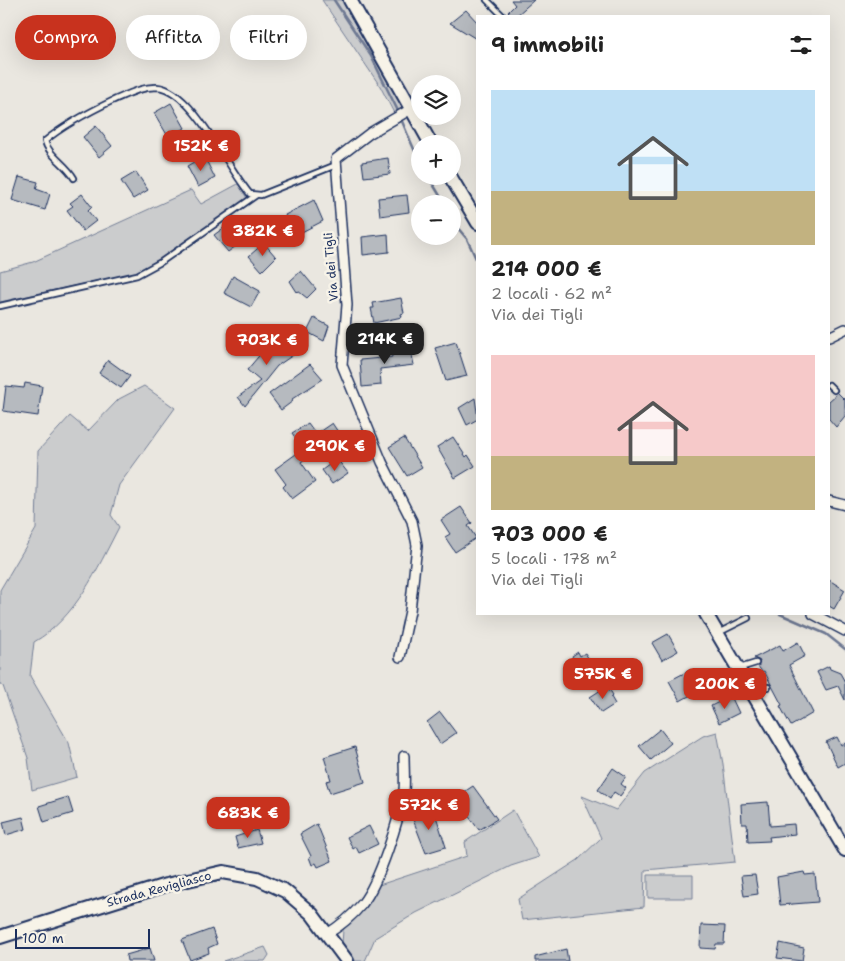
<!DOCTYPE html>
<html lang="it">
<head>
<meta charset="utf-8">
<style>
  :root { --surface:#fff; --page:#f2f2f2; --text:#222; --muted:#767676; --accent:#c8321e }
  body { margin:0; font-family:"Shantell Sans",sans-serif; background:var(--page); color:var(--text); height:100vh; display:flex; flex-direction:column; font-size:19px; white-space:nowrap }
  * { box-sizing:border-box; margin:0 }
  p { font-size:16px; color:var(--muted) }
  .icon { flex:none; width:28px; height:28px; fill:none; stroke:currentColor; stroke-width:2; stroke-linecap:round; stroke-linejoin:round }
  .map { position:relative; flex:1; overflow:hidden }
  .sheet { position:absolute; left:476px; top:15px; width:354px; height:600px; display:flex; flex-direction:column; background:var(--surface); border-radius:0px; box-shadow:0 5px 20px #0002 }
  .sheet>* { flex:none }
  .top-card { position:absolute; left:15px; top:15px; width:386px; height:45px; display:flex; gap:10px }
  .buttons { position:absolute; left:411px; top:75px; display:grid; gap:10px }
  .buttons a { display:grid; place-items:center; width:50px; height:50px; border-radius:50%; background:var(--surface); box-shadow:0 5px 20px #0002; font-size:25px }
  .scale { position:absolute; left:15px; bottom:12px; width:135px; box-sizing:border-box; padding-left:5px; border:2px solid #1b2f5e; border-top:0; font-size:14px; line-height:18px; white-space:nowrap; color:#1b2f5e; -webkit-text-stroke:4px #f7f3e8; paint-order:stroke }
  .price { position:absolute; translate:-50% -42px; padding:0 11px; border-radius:10px; background:var(--accent); color:#fff; font-size:16px; line-height:32px; filter:drop-shadow(0 1px 2px #0008) }
  .price::after { content:''; position:absolute; left:50%; top:30px; width:15px; height:11px; margin-left:-8px; background:inherit; clip-path:polygon(0 0,100% 0,50% 100%) }
  .price.active { background:#222; color:#fff }
  ul { padding:0; list-style:none }
  li { display:grid; align-content:center; gap:10px; height:265px; padding:0 15px }
  li span { display:grid; place-items:center; height:155px; border-radius:0px; color:#555 }
  li>.icon { margin-inline-start:auto }
  span .icon { width:90px; height:90px; fill:#fffc; stroke-width:1 }
  li b { font-size:21px }
  h2 { display:flex; justify-content:space-between; align-items:center; height:60px; padding:0 15px; font-size:21px }
  .pill { padding:0 18px; border-radius:22px; background:var(--surface); box-shadow:0 5px 20px #0002; font-size:18px; line-height:45px }
  .pill.active { background:var(--accent); color:#fff }
  .map>svg:first-child { display:block }
  .green { fill:#cbcccd; stroke:#737e96 }
  .lines { fill:none; stroke-linecap:round; stroke-linejoin:round }
  .stream { stroke:#6d7892; stroke-width:2.5 }
  .building { fill:#b6babf; stroke:#1b2f5e }
  .lane-casing { stroke:#1b2f5e; stroke-width:8 }
  .street-casing { stroke:#1b2f5e; stroke-width:12 }
  .secondary-casing { stroke:#1b2f5e; stroke-width:16 }
  .lane { stroke:#f7f3e8; stroke-width:4.5 }
  .street { stroke:#f7f3e8; stroke-width:9 }
  .secondary { stroke:#f7f3e8; stroke-width:12 }
  .labels { text-anchor:middle; stroke-width:5; stroke-linejoin:round; paint-order:stroke }
  .street-label { font-size:12px; fill:#1b2f5e; stroke:#f7f3e8 }
</style>
</head>
<body>
<div class="map">
<svg width="845" height="961" viewBox="0 0 845 961">
  <rect width="100%" height="100%" fill="#eae7e0"/>
  <filter id="ink" filterUnits="userSpaceOnUse"><feTurbulence type="fractalNoise" baseFrequency=".02" numOctaves="2"/><feDisplacementMap in="SourceGraphic" scale="10" xChannelSelector="R" yChannelSelector="G"/><feConvolveMatrix kernelMatrix="1 2 1 2 8 2 1 2 1" color-interpolation-filters="sRGB"/></filter>
  <g filter="url(#ink)">
    <!-- green -->
    <path class="green" d="M322,0H342L405,110L395,115L380,86Z
      M238,184L247,198L161,258L137,272L0,302V271L33,262L191,190L201,204Z
      M144,386L175,408L119,485L111,515L119,527C97,569 76,618 34,642L30,676L69,743L77,777L32,790L28,758L3,686L0,684V590L36,529L38,451L70,416L88,431L119,399Z
      M717,732L723,764L735,862L645,870L644,907L522,920L518,899L578,860L601,838L582,796L616,810L645,773L703,736Z
      M513,810L539,857L511,866L416,913L375,938L365,961H356L342,944L343,930L367,903L379,885L467,856L465,842Z
      M648,875H693V898H648Z
      M265,947L269,955L265,961H223Z"/>
    <g class="lines">
      <!-- stream -->
      <path class="stream" d="M334,0L371,56L398,111
        M401,119L420,163
        M428,176L445,204
        M452,221L467,239L478,263
        M780,614L826,634L845,649"/>
    </g>
    <!-- building -->
    <path class="building" d="M511,0H534L516,16H512L508,12L515,5Z
      M466,10L478,23V40L450,23Z
      M171,103L185,128L169,138L154,113Z
      M96,126L112,146L99,157L83,137Z
      M204,156L215,178L198,187L187,166Z
      M388,158L390,174L364,177L362,162Z
      M136,172L148,190L133,199L121,181Z
      M19,177L38,182L36,189L50,194L45,210L12,200Z
      M82,194L92,207L88,211L96,221L83,231L67,210L73,206L70,203Z
      M407,195L409,212L380,216L378,198Z
      M314,200L323,221L294,236L285,215Z
      M229,224L237,233L234,235L240,243L228,252L214,235Z
      M388,234L389,252L363,255L362,237Z
      M264,243L276,257L262,271L249,256Z
      M301,271L316,289L307,298L298,291L297,292L290,281Z
      M233,276L260,291L251,307L224,293Z
      M401,298L404,313L401,314L402,317L374,323L371,308H374L373,303Z
      M314,318L329,326L324,341L307,332Z
      M277,341L292,346L296,353L277,366L245,406L238,397L260,381L247,370L263,351Z
      M456,342L467,376L446,381L435,348Z
      M404,344V347L410,346L414,365L380,369L381,385L362,387L360,360L392,357L391,346Z
      M108,360L130,376L121,388L99,373Z
      M310,364L323,379L292,399L293,401L281,410L269,394Z
      M25,383L42,386L38,416L3,411L6,386L24,388Z
      M838,393L845,400V416L836,427L829,419V401Z
      M475,398L478,419L467,425L459,408Z
      M308,423L316,434L332,423L342,438L322,452L319,449L301,462L315,482L292,499L283,487L286,484L275,469L303,449L292,433Z
      M453,437L466,457L468,455L475,466L455,478L437,447Z
      M404,438L422,467L407,476L389,447Z
      M337,459L348,473L332,484L322,470Z
      M461,507L472,523L468,526L476,538L455,552L445,537L450,534L441,520Z
      M829,580L845,590L834,609L829,606Z
      M668,634L678,651L662,660L652,643Z
      M798,642L805,656L789,665L813,713L791,726L780,706L782,705L764,671L762,672L758,666L760,661L754,658L780,645L783,651Z
      M578,652L580,656L585,653L598,673L583,682L571,663L574,660L572,656Z
      M829,666L830,669L840,673L845,682V700L838,686L826,690L817,672Z
      M690,670L700,690L680,701L669,681Z
      M607,686L613,695L611,697L615,704L601,713L590,697Z
      M731,696L739,713L719,723L711,706Z
      M440,712L456,733L440,744L427,722Z
      M660,729L671,743L651,760L639,746Z
      M837,737L841,745L845,743V763L838,767L826,742Z
      M355,747L365,782L330,793L326,781L331,780L324,757Z
      M613,768L626,777L621,784L626,788L620,796L614,792L610,799L598,790Z
      M473,786L497,819L479,830L455,798Z
      M68,797L73,813L44,822L39,806Z
      M768,802L770,826L794,824L795,834L769,837L770,841L748,842L747,824H742L741,804Z
      M434,810L446,847L426,853L412,817Z
      M23,817L26,829L6,835L3,822Z
      M317,824L332,861L318,867L316,863L312,865L309,857L311,856L300,834Z
      M369,826L378,844L359,853L356,847L353,849L347,837Z
      M257,830L261,843L238,848L235,837Z
      M804,872L805,875L815,874L818,902L780,905L777,877Z
      M755,875L758,894L744,896L741,876Z
      M701,925L725,926L724,944H716L715,949L700,948Z
      M212,929L217,944L208,948L209,953L190,960L182,940Z
      M780,943L804,948L802,961L777,958Z
      M150,948L154,961H127L126,955Z
      M566,949L568,961H535V957Z"/>
    <g class="lines">
      <defs>
        <path id="lane" d="M487,0L503,16
          M74,178C66,164 48,155 45,141C65,124 91,111 114,100C128,94 141,87 157,87C192,89 228,169 250,194L261,195L336,165
          M0,306L137,275L161,262L255,196
          M829,385L834,390
          M718,633L748,618
          M740,668L756,663
          M751,687H768"/>
        <path id="street" d="M829,337L845,329
          M829,501L845,505
          M813,614L845,631
          M400,657L410,611L417,545L412,521L382,462L342,365L347,305L336,159L370,133L411,109
          M327,934C340,926 352,916 362,904C380,881 399,820 404,791C405,780 404,768 404,756"/>
        <path id="secondary" d="M350,0L431,144
          M450,176L478,223
          M706,614L845,850
          M0,937L166,885L223,872L257,878L285,891L312,914L347,961"/>
      </defs>
      <!-- lane casing -->
      <use href="#lane" class="lane-casing"/>
      <!-- street casing -->
      <use href="#street" class="street-casing"/>
      <!-- secondary casing -->
      <use href="#secondary" class="secondary-casing"/>
      <!-- lane -->
      <use href="#lane" class="lane"/>
      <!-- street -->
      <use href="#street" class="street"/>
      <!-- secondary -->
      <use href="#secondary" class="secondary"/>
    </g>
  </g>
  <g class="labels">
    <!-- street labels -->
    <g class="street-label">
      <text transform="translate(331 267) rotate(-95)" y="4">Via dei Tigli</text>
      <text transform="translate(159 889) rotate(-15)" y="4">Strada Revigliasco</text>
    </g>
  </g>
</svg>
<div class="buttons">
<a><svg class="icon" aria-label="layers" viewBox="0 0 24 24"><path d="M12 4l9 5-9 5-9-5zM3 14l9 5 9-5"/></svg></a>
<a>+</a>
<a>−</a>
</div>
<div class="scale">100 m</div>
<b class="price" style="left:201px;top:172px">152K €</b>
<b class="price" style="left:263px;top:257px">382K €</b>
<b class="price active" style="left:385px;top:365px">214K €</b>
<b class="price" style="left:267px;top:366px">703K €</b>
<b class="price" style="left:335px;top:472px">290K €</b>
<b class="price" style="left:603px;top:700px">575K €</b>
<b class="price" style="left:725px;top:710px">200K €</b>
<b class="price" style="left:429px;top:831px">572K €</b>
<b class="price" style="left:248px;top:839px">683K €</b>
<div class="top-card">
<a class="pill active">Compra</a>
<a class="pill">Affitta</a>
<a class="pill">Filtri</a>
</div>
<section class="sheet">
<h2>9 immobili<svg class="icon" aria-label="filters" viewBox="0 0 24 24"><path d="M4 7h16M4 17h16"/><circle cx="9" cy="7" r="2"/><circle cx="15" cy="17" r="2"/></svg></h2>
<ul>
<li><span style="background:linear-gradient(#bfe0f5 65%,#c2b280 0)"><svg class="icon" aria-label="home" viewBox="0 0 24 24"><path d="M3 11l9-7 9 7M6 9v11h12V9"/></svg></span><div><b>214 000 €</b><p>2 locali · 62 m²</p><p>Via dei Tigli</p></div></li>
<li><span style="background:linear-gradient(#f6c9c9 65%,#c2b280 0)"><svg class="icon" aria-label="home" viewBox="0 0 24 24"><path d="M3 11l9-7 9 7M6 9v11h12V9"/></svg></span><div><b>703 000 €</b><p>5 locali · 178 m²</p><p>Via dei Tigli</p></div></li>
</ul>
</section>
</div>
</body>
</html>
